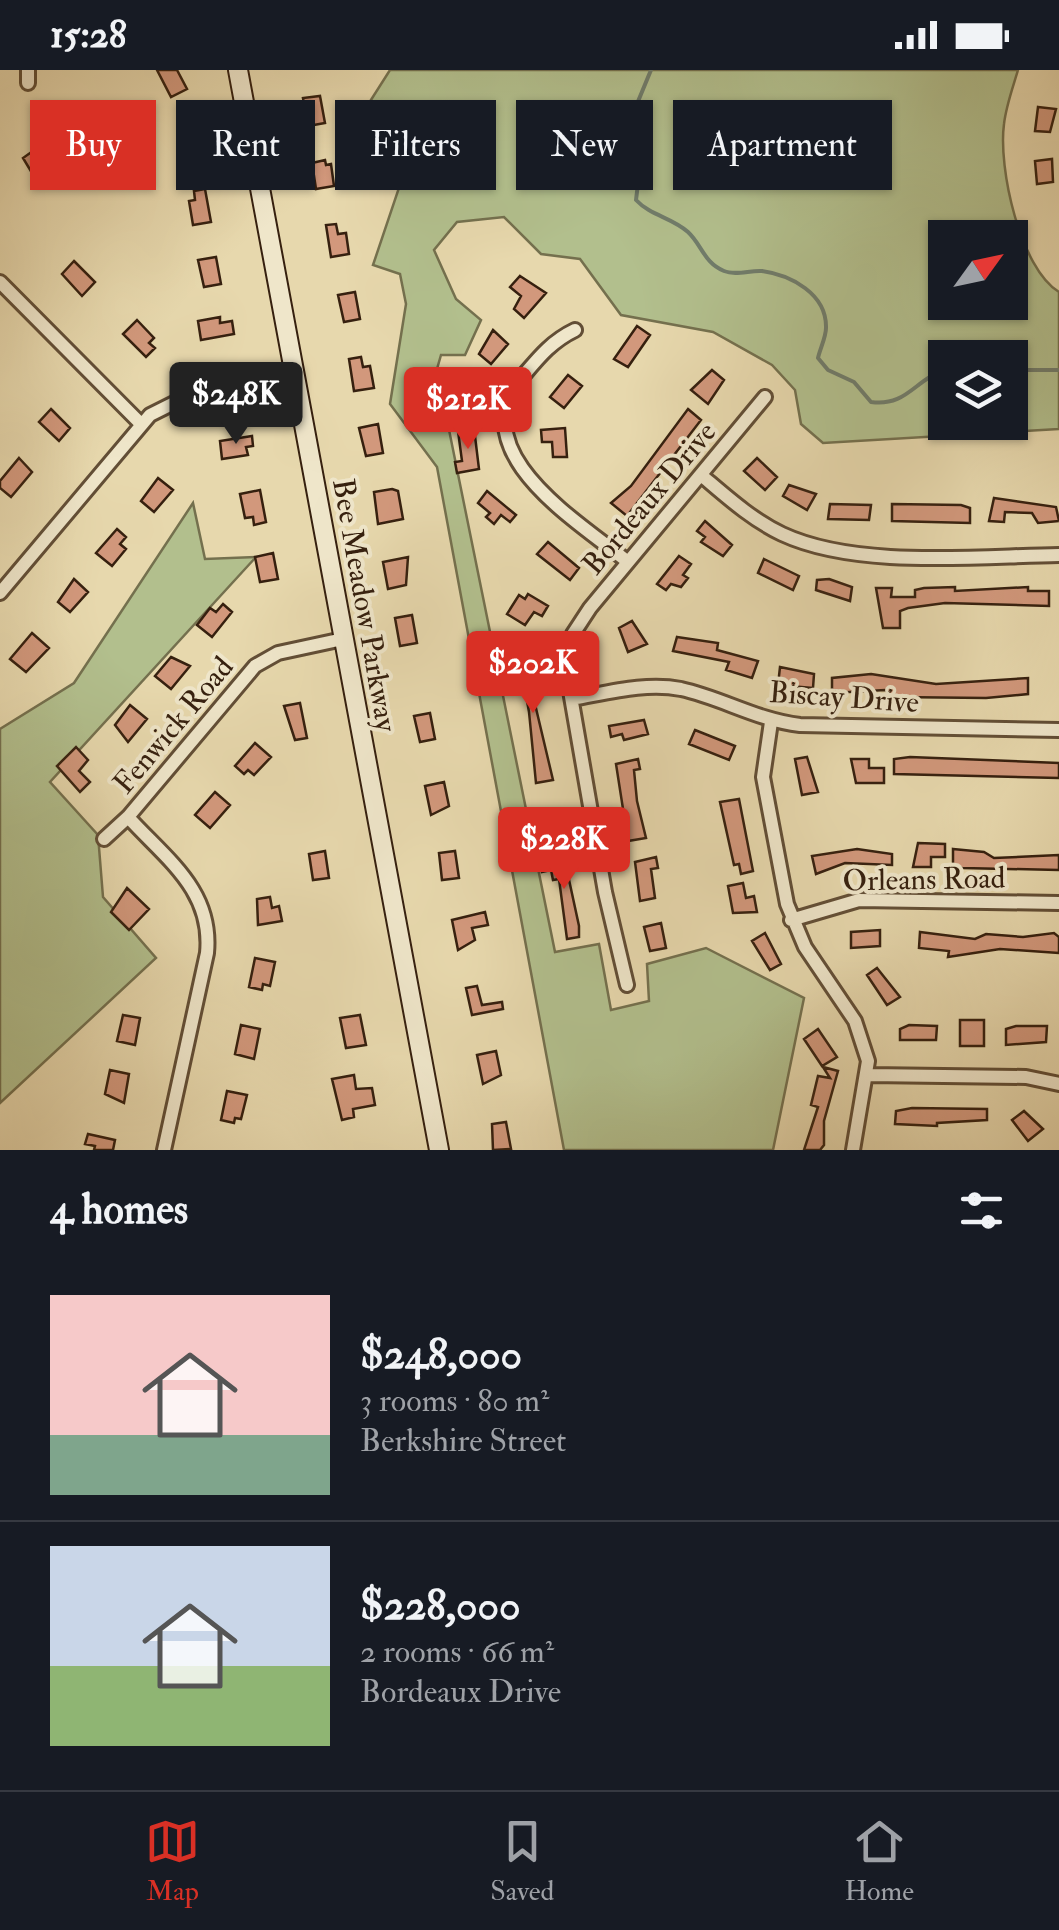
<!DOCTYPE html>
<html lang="en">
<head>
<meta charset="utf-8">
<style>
  :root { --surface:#171b24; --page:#242831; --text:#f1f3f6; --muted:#9ea1a6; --line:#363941; --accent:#d93025 }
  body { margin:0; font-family:"IM FELL Double Pica",serif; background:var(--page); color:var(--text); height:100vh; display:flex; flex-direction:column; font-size:38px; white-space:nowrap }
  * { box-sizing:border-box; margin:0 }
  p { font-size:32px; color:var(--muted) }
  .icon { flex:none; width:55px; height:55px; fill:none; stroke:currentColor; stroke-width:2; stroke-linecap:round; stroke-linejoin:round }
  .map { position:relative; height:1080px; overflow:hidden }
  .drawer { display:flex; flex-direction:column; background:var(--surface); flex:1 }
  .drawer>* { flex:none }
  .banner { position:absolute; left:30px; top:30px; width:1000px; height:90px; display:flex; gap:20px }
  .needle { width:65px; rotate:57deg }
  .controls { position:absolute; left:928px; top:150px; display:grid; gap:20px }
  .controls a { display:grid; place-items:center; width:100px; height:100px; border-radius:0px; background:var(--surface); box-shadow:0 2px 8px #0004; font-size:50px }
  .price { position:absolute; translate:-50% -85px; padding:0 22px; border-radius:10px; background:var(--accent); color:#fff; font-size:32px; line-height:65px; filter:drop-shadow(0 2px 5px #0008) }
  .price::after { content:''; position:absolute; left:50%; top:60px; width:30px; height:22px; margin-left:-15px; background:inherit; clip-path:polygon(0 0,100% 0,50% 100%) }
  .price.selected { background:#222; color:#fff }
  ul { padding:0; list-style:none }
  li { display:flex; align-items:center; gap:30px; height:250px; padding:0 50px }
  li+li { border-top:2px solid var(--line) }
  li span { display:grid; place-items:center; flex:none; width:280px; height:200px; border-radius:0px; color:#555 }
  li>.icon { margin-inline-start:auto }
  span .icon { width:120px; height:120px; fill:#fffc; stroke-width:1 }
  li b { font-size:42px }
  h2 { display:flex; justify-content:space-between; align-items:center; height:120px; padding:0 50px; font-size:42px }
  .chip { padding:0 35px; border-radius:0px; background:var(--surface); box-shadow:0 2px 8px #0004; font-size:35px; line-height:90px }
  .chip.selected { background:var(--accent); color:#fff }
  .status { display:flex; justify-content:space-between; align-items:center; height:70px; padding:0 50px; background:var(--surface); direction:ltr }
  .status svg { height:28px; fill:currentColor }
  .dock { display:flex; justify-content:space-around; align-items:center; height:140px; border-top:2px solid var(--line); background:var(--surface); font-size:28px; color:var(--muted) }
  .dock a { display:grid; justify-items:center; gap:5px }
  .dock .selected { color:var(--accent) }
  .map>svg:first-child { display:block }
  .green { fill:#b2bf8d; stroke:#74704e; stroke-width:2.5; fill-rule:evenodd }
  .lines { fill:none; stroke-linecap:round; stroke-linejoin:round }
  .stream { stroke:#707c6b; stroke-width:4 }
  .building { fill:#d2987c; stroke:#36200f; stroke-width:2.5 }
  .street-casing { stroke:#624e36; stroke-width:18 }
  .secondary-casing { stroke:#36200f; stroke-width:22 }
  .street { stroke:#efe6ca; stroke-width:12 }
  .secondary { stroke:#efe6ca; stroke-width:18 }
  .labels { text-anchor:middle; stroke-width:8; stroke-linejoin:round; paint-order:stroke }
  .street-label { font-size:30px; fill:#36200f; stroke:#efe6ca }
</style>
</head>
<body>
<div class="status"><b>15:28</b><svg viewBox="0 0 49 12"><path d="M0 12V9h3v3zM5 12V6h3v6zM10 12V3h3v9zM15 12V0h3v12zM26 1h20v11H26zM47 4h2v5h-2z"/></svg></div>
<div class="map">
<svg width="1059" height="1080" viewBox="0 0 1059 1080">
  <rect width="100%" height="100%" fill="#e7d8ad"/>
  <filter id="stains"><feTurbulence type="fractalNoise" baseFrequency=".002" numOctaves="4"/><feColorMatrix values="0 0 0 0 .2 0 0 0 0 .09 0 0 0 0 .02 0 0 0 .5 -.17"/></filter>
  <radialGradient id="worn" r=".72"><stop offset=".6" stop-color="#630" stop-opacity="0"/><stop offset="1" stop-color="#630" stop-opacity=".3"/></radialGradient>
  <!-- green -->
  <path class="green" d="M390,0H1018C1013,17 1006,36 1004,54C998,98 1020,198 1059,222V359L823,373L801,354L795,320L772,295L713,262L621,245L580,189L541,184L504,147L457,152L434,180L456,229L481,250L465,285H441L427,334L446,345L555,882L599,874L611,940L649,931L647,894L706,878L804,928L773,1080H564L437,397L390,334L406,234L400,204L373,195L403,106L362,44ZM945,168H1010V232H945ZM945,288H1010V352H945Z
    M193,433L205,489L256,487L50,712L98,765L103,827L156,888L0,1033V659L74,613Z"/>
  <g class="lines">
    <!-- stream -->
    <path class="stream" d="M651,0L632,46L633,71L641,89L636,130C651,146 671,147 688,162C702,175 704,193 724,201C736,206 750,200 762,201C791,205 827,224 826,258C826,267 820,279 818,288L828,300L854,312L871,332C907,337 915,309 945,300
      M1010,300H1059"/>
  </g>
  <!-- building -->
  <path class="building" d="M157,0H177L187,19L171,27Z
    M320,26L325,53L308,56L303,28Z
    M1038,37L1056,39L1050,62L1035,61Z
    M82,42L97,52L85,71L69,60Z
    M188,56L189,61L197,59L201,81L182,84L178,58Z
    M47,71L62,94L52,101L47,93L32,103L23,88Z
    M1052,89L1053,112L1037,114L1035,91Z
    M325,90L326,95L331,94L334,116L316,119L312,93Z
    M205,119L211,152L193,155L189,131L195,130L194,121Z
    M336,154L338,164L346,163L349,184L331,187L326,155Z
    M216,187L221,214L204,217L198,190Z
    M74,191L95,212L82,226L62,204Z
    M520,206L546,223L524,248L514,239L521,226L510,217Z
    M355,222L360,249L344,252L338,225Z
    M220,247V253L232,251L234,264L201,270L198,251Z
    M137,250L154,268L149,273L155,278L146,287L123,264Z
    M637,256L650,265L628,297L614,289Z
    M493,260L508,274L491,294L479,284Z
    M361,287L363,297L370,296L374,318L354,321L349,289Z
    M712,300L724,310L708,334L691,320Z
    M464,302L478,305L469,339L460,337Z
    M568,305L582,316L564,338L550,327Z
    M51,339L70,358L59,371L39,352Z
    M688,339L701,350L627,446L611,433L631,416Z
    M378,354L383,383L366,386L359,358Z
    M474,358L479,399L457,403L455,392L462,391L458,361Z
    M565,358L567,387H553L552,372H542L541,360Z
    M252,366L253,376L246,377L248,385L222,389L220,371Z
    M19,388L32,402L11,427L0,418V411Z
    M757,388L777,407L765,420L744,401Z
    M158,408L173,420L154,442L141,431Z
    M789,415L816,424L807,440L783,426Z
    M392,419L398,421L403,449L378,454L374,422Z
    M260,420L266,452L254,455L253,447L245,448L240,424Z
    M487,421L516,445L510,452L501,445L494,454L486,447L490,443L478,433Z
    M994,428L1056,437L1059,451L1038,453L1032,443L1005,442L1004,452L989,451Z
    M830,434L871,435L869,450L828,449Z
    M892,434L961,435L970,438V453L892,451Z
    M705,451L732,475L723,486L701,472L705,467L697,461Z
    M117,459L126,467L120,474L126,479L112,496L96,483Z
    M548,472L579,498L570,510L537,484Z
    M273,483L278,509L260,512L255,487Z
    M679,486L691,494L683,505L688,508L681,517L671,514L666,520L657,514Z
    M408,487L406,515L388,519L383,492Z
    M764,489L799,506L793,520L758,503Z
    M74,509L88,522L70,542L58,532Z
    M829,509L852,517L850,531L816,520L817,510Z
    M955,517V521L1028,517V521H1049V536L945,533L908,538L900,541V558H883L876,518H892L891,527H915V520L924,518Z
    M528,524L548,536L542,546L534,542L525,555L507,544L519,525L525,529Z
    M223,534L232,542L212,567L197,555L210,538L216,542Z
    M412,545L417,573L400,576L395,548Z
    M632,551L647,574L628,582L619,558Z
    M32,563L49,578L26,602L10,589Z
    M677,567L718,573L717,580L758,591L752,608L726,600L729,592L673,581Z
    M529,580L535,634L553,710L536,713L529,642L525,620L519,621L517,611L513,581Z
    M171,587L190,596L171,619L155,606Z
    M780,597L814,604L813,618L778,615Z
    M871,604L936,614L1028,608V624L986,628L895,627L885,620L832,623V608Z
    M300,633L307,668L295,670L284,636Z
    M130,635L147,649L128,672L115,655Z
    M430,643L435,669L420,672L414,646Z
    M644,650L648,664L624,670L622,664L611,667L609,656Z
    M695,660L735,676L729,690L689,674Z
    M255,673L271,687L254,705L248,700L244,704L235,696Z
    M76,677L88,690L79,701L90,712L80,722L57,696Z
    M807,687L818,722L802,725L795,689Z
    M910,687L1059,693V708L894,704V689Z
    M638,689L640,699L634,700L637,731L646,768L628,771L616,694Z
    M851,689H869V698H884V713H856Z
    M444,712L449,736L431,745L425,716Z
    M215,722L230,735L210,758L195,745Z
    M739,729L753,801L741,804L739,794L734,795L720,732Z
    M557,741L559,755L550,757L553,773L539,776L534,749Z
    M918,773L945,774V787H931V797H913Z
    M857,779L892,784V795L845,793L816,804L812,786Z
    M953,779L984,782L994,788L1059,785V800L962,798L953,795Z
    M325,781L329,808L313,810L309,784Z
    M455,781L459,808L442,810L439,783Z
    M563,782L579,856V867L567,869L559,809L553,810L551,800L542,802L541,793L550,792L548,785Z
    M656,787L658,798L651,799L655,828L640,831L635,792Z
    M743,813L746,828L754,826L757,842L733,843L728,816Z
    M127,818L149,839L129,860L111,842Z
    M270,827L272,838L279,836L282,851L258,855L257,829Z
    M485,842L488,855L472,858L475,870L458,880L452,850Z
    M661,853L666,878L650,881L644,857Z
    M880,860V876L851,878V862Z
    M920,862L975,869L986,864L1023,867L1054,863L1059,867V883L1000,879L948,887L949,881L919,878Z
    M765,863L781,894L770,900L752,871Z
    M255,888L275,892L270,916L263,914L262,920L249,917Z
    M877,898L900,927L887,935L867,905Z
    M477,916L482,935L502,932L503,939L472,945L466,918Z
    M123,945L140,948L135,975L117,971Z
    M360,945L366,975L346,978L340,948Z
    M960,950H984V976H960Z
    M241,955L260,959L254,989L235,984Z
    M909,955L937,956L936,970H900V959Z
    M1016,956H1047L1046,972L1006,975V959Z
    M818,959L837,987L822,996L804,969Z
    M496,981L501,1005L483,1014L477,985Z
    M823,997L838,1001L824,1051V1075L820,1080H804L818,1037L811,1035L818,1006L830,1008Z
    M110,1000L129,1004L124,1033L105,1024Z
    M354,1005L356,1019L372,1018L375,1035L353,1039L354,1047L342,1050L332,1009Z
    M227,1021L247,1025L241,1049L235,1048L234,1053L221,1050Z
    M912,1038L987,1039V1050L937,1053V1056L895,1054L896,1041Z
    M1024,1041L1043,1059L1028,1071L1012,1050Z
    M506,1052L511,1079L493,1080L492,1054Z
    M88,1064L115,1070L113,1080H94L95,1076L85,1074Z"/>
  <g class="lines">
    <defs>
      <path id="street" d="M28,0V13
        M0,212L141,354
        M575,260C552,271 539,287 523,306C460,382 578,451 628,492
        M701,405C727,427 751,449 782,464C857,499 977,486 1059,485
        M0,523L150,345L186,327L295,305
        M572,629C607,623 645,612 681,619C722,628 757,650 800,655L1059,660
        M771,652L763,707L787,834L805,877L855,951L868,991L853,1080
        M128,747C166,789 213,820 207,883L164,1080
        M104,769L128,747L255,596L278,583L343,569
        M791,850L859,830L1059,833
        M627,915L605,822L566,598L573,564L590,538L765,327
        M869,1005L1026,1007L1059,1014"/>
      <path id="secondary" d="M238,0L439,1080"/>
    </defs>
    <!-- street casing -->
    <use href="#street" class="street-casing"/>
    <!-- secondary casing -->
    <use href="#secondary" class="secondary-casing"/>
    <!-- street -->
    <use href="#street" class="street"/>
    <!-- secondary -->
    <use href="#secondary" class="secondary"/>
  </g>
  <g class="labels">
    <!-- street labels -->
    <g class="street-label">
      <text transform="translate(649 428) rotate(-50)" y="10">Bordeaux Drive</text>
      <text transform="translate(365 535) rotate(80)" y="10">Bee Meadow Parkway</text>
      <text transform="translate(844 627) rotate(4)" y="10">Biscay Drive</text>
      <text transform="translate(173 655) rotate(-50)" y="10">Fenwick Road</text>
      <text transform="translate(924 809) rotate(-1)" y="10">Orleans Road</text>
    </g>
  </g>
  <rect width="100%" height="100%" filter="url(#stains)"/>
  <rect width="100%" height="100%" fill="url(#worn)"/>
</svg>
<div class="controls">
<a><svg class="needle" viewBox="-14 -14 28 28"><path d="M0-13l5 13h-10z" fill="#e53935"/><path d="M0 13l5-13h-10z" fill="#9ea1a6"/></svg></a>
<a><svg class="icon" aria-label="layers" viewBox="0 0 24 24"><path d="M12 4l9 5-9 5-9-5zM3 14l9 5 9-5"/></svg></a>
</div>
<b class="price selected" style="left:236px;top:377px">$248K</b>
<b class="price" style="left:468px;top:382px">$212K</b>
<b class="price" style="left:533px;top:646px">$202K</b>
<b class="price" style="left:564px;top:822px">$228K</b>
<div class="banner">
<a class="chip selected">Buy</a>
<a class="chip">Rent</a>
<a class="chip">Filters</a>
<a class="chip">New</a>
<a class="chip">Apartment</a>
</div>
</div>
<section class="drawer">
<h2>4 homes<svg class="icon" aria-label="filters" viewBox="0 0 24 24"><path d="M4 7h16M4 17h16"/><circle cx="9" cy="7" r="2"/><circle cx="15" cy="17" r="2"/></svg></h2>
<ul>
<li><span style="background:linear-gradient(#f6c9c9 70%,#7fa58c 0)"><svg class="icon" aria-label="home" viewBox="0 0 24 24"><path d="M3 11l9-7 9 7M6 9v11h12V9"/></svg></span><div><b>$248,000</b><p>3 rooms · 80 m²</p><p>Berkshire Street</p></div></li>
<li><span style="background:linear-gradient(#c9d6e8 60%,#8fb573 0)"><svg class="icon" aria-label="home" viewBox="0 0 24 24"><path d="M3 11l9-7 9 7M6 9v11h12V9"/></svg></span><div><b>$228,000</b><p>2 rooms · 66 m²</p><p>Bordeaux Drive</p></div></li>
</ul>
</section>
<nav class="dock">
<a class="selected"><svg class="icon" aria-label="map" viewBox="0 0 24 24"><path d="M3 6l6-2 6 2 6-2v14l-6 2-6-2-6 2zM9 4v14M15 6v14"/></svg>Map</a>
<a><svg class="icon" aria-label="saved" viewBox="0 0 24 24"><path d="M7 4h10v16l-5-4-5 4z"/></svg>Saved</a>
<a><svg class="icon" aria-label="home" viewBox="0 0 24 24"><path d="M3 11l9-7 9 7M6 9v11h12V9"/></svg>Home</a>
</nav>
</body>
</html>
